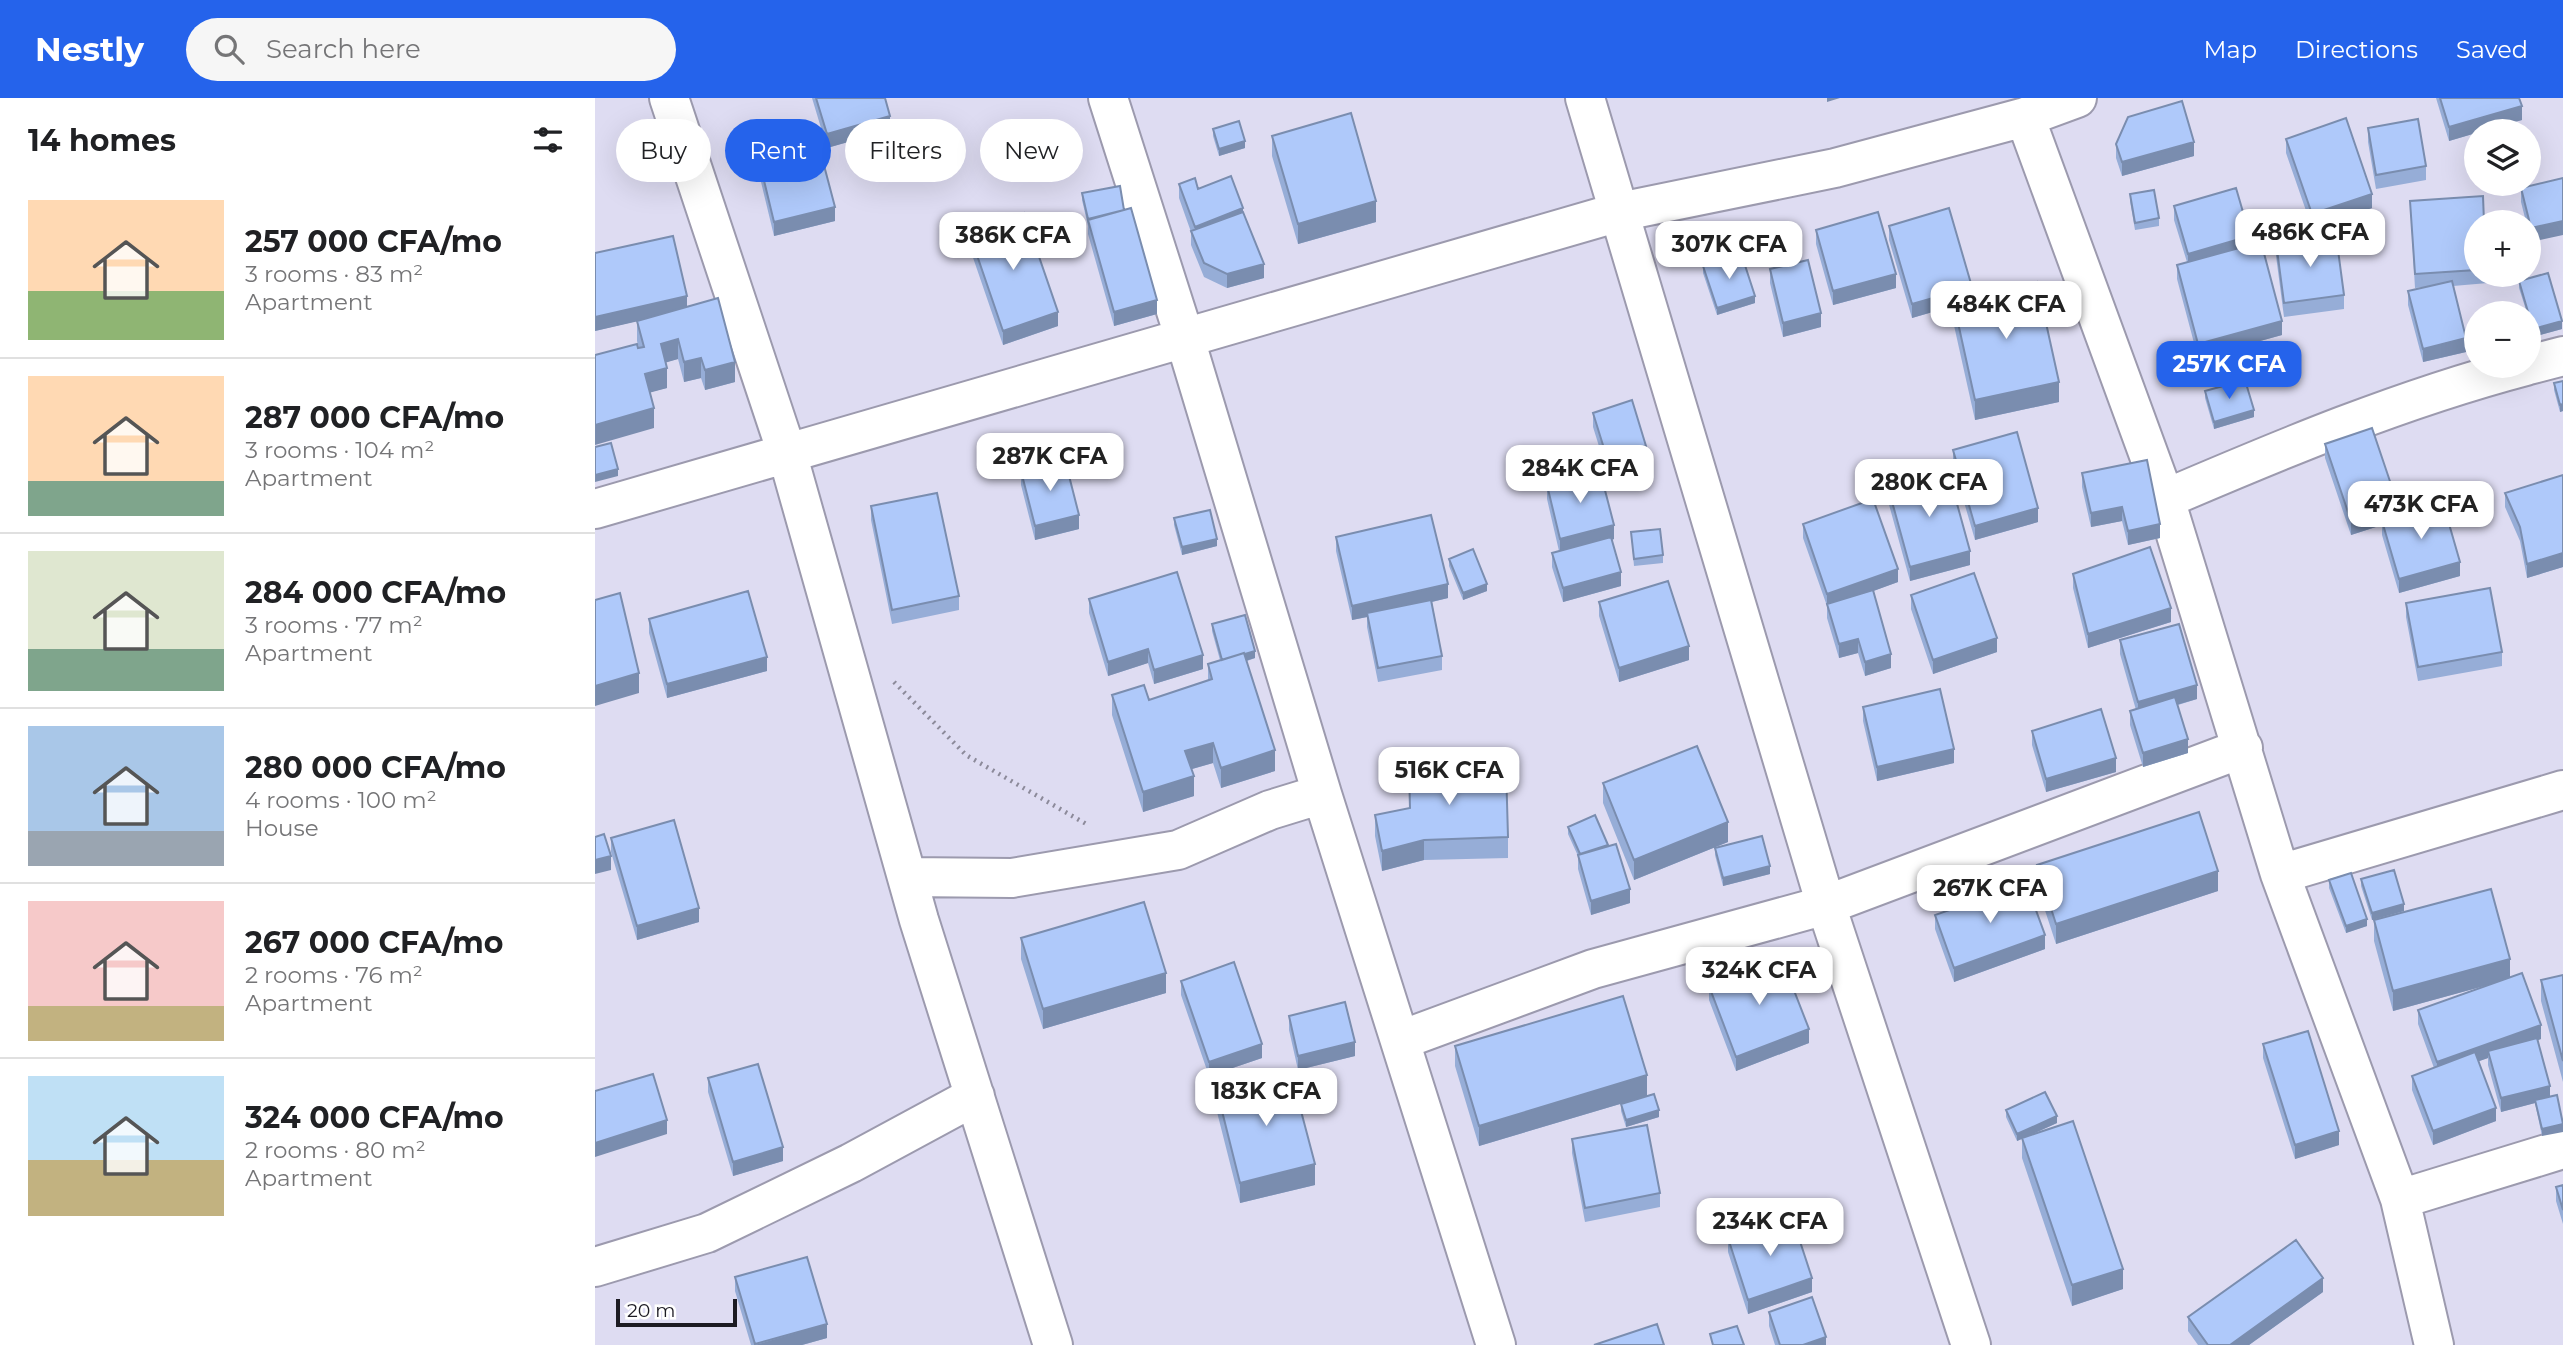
<!DOCTYPE html>
<html lang="en">
<head>
<meta charset="utf-8">
<style>
  :root { --surface:#fff; --page:#f6f6f6; --text:#202124; --muted:#757577; --line:#e0e0e0; --accent:#2563eb }
  body { margin:0; font-family:Montserrat,sans-serif; background:var(--page); color:var(--text); height:100vh; display:flex; flex-direction:column; font-size:26px; white-space:nowrap }
  * { box-sizing:border-box; margin:0 }
  p { font-size:23px; color:var(--muted) }
  .icon { flex:none; width:38px; height:38px; fill:none; stroke:currentColor; stroke-width:2; stroke-linecap:round; stroke-linejoin:round }
  .map { position:relative; flex:1; overflow:hidden }
  .sheet { display:flex; flex-direction:column; background:var(--surface); width:595px }
  .sheet>* { flex:none }
  .hud { position:absolute; left:21px; top:21px; width:665px; height:63px; display:flex; gap:14px }
  .controls { position:absolute; left:1869px; top:21px; display:grid; gap:14px }
  .controls a { display:grid; place-items:center; width:77px; height:77px; border-radius:50%; background:var(--surface); box-shadow:0 7px 28px #0002; font-size:35px }
  .scale { position:absolute; left:21px; bottom:18px; width:121px; box-sizing:border-box; padding-left:7px; border:4px solid #1c1b23; border-top:0; font-size:19px; line-height:24px; white-space:nowrap; color:#1c1b23; -webkit-text-stroke:5px #fff; paint-order:stroke }
  .price { position:absolute; translate:-50% -60px; padding:0 16px; border-radius:14px; background:#fff; color:#222; font-size:23px; line-height:46px; filter:drop-shadow(0 2px 4px #0008) }
  .price::after { content:''; position:absolute; left:50%; top:42px; width:21px; height:16px; margin-left:-10px; background:inherit; clip-path:polygon(0 0,100% 0,50% 100%) }
  .price.selected { background:var(--accent); color:#fff }
  ul { padding:0; list-style:none }
  li { display:flex; align-items:center; gap:21px; height:175px; padding:0 28px }
  li+li { border-top:2px solid var(--line) }
  li span { display:grid; place-items:center; flex:none; width:196px; height:140px; border-radius:0px; color:#555 }
  li>.icon { margin-inline-start:auto }
  span .icon { width:84px; height:84px; fill:#fffc; stroke-width:1 }
  li b { font-size:30px }
  h2 { display:flex; justify-content:space-between; align-items:center; height:84px; padding:0 28px; font-size:30px }
  .pill { padding:0 24px; border-radius:32px; background:var(--surface); box-shadow:0 7px 28px #0002; font-size:24px; line-height:63px }
  .pill.selected { background:var(--accent); color:#fff }
  header { display:flex; align-items:center; gap:42px; box-sizing:border-box; height:98px; padding:0 35px; background:var(--accent); color:#fff }
  header strong { font-size:33px }
  nav { display:flex; gap:38px; margin-inline-start:auto; font-size:24px }
  .search { width:490px; height:63px; background:var(--page); display:flex; align-items:center; gap:18px; box-sizing:border-box; padding:0 24px; border-radius:38px; color:var(--muted); font-size:26px }
  main { display:flex; flex:1; min-height:0 }
  .map>svg:first-child { display:block }
  .lines { fill:none; stroke-linecap:round; stroke-linejoin:round }
  .minor-casing { stroke:#9c9aae; stroke-width:42 }
  .path { stroke:#8c8a9a; stroke-width:4.5; stroke-dasharray:2 5; stroke-linecap:butt }
  .minor { stroke:#fff; stroke-width:38 }
  .wall { fill:#96add7 }
  .shaded-wall { fill:#7a8daf }
  .building { fill:#afc9fa; stroke:#7a8daf; stroke-width:2 }
</style>
</head>
<body>
<header>
<strong>Nestly</strong>
<div class="search"><svg class="icon" aria-label="search" viewBox="0 0 24 24"><circle cx="10" cy="10" r="6"/><path d="M15 15l6 6"/></svg>Search here</div>
<nav><a>Map</a><a>Directions</a><a>Saved</a></nav>
</header>
<main>
<section class="sheet">
<h2>14 homes<svg class="icon" aria-label="filters" viewBox="0 0 24 24"><path d="M4 7h16M4 17h16"/><circle cx="9" cy="7" r="2"/><circle cx="15" cy="17" r="2"/></svg></h2>
<ul>
<li><span style="background:linear-gradient(#ffd9b3 65%,#8fb573 0)"><svg class="icon" aria-label="home" viewBox="0 0 24 24"><path d="M3 11l9-7 9 7M6 9v11h12V9"/></svg></span><div><b>257 000 CFA/mo</b><p>3 rooms · 83 m²</p><p>Apartment</p></div></li>
<li><span style="background:linear-gradient(#ffd9b3 75%,#7fa58c 0)"><svg class="icon" aria-label="home" viewBox="0 0 24 24"><path d="M3 11l9-7 9 7M6 9v11h12V9"/></svg></span><div><b>287 000 CFA/mo</b><p>3 rooms · 104 m²</p><p>Apartment</p></div></li>
<li><span style="background:linear-gradient(#dfe7d0 70%,#7fa58c 0)"><svg class="icon" aria-label="home" viewBox="0 0 24 24"><path d="M3 11l9-7 9 7M6 9v11h12V9"/></svg></span><div><b>284 000 CFA/mo</b><p>3 rooms · 77 m²</p><p>Apartment</p></div></li>
<li><span style="background:linear-gradient(#a9c7e8 75%,#9aa5b1 0)"><svg class="icon" aria-label="home" viewBox="0 0 24 24"><path d="M3 11l9-7 9 7M6 9v11h12V9"/></svg></span><div><b>280 000 CFA/mo</b><p>4 rooms · 100 m²</p><p>House</p></div></li>
<li><span style="background:linear-gradient(#f6c9c9 75%,#c2b280 0)"><svg class="icon" aria-label="home" viewBox="0 0 24 24"><path d="M3 11l9-7 9 7M6 9v11h12V9"/></svg></span><div><b>267 000 CFA/mo</b><p>2 rooms · 76 m²</p><p>Apartment</p></div></li>
<li><span style="background:linear-gradient(#bfe0f5 60%,#c2b280 0)"><svg class="icon" aria-label="home" viewBox="0 0 24 24"><path d="M3 11l9-7 9 7M6 9v11h12V9"/></svg></span><div><b>324 000 CFA/mo</b><p>2 rooms · 80 m²</p><p>Apartment</p></div></li>
</ul>
</section>
<div class="map">
<svg width="1968" height="1247" viewBox="0 0 1968 1247">
  <rect width="100%" height="100%" fill="#dedcf2"/>
  <g class="lines">
    <defs>
      <path id="minor" d="M74,0L192,355L324,822L458,1247
        M513,0L590,241L727,696L901,1247
        M990,0L1231,807L1376,1247
        M1430,19L1570,401L1685,776L1805,1101L1839,1247
        M1934,267L1968,258
        M1570,401C1689,350 1806,301 1931,268
        M0,411L1024,114L1240,70L1430,19L1482,0
        M1685,776L1968,692
        M312,779L417,780L583,752L675,712L727,696
        M806,942L998,871L1231,807L1648,650
        M1805,1101L1968,1051
        M0,1169L112,1135L256,1065L380,998"/>
    </defs>
    <!-- minor casing -->
    <use href="#minor" class="minor-casing"/>
    <!-- path -->
    <path class="path" d="M299,584L371,657L493,727"/>
    <!-- minor -->
    <use href="#minor" class="minor"/>
  </g>
  <!-- wall -->
  <path class="wall" d="M217,0H290L295,32L232,50Z
    M1841,0H1924L1927,22L1881,33V35L1854,43Z
    M1773,30L1831,68V82L1781,91L1773,44Z
    M618,31L650,50L624,58L618,38Z
    M677,38L781,124L703,146L677,58Z
    M1691,41L1777,110L1717,130L1691,55Z
    M1521,46L1599,58L1527,78L1521,60Z
    M166,70L240,123L179,138L166,84Z
    M1968,80L1936,144L1934,135V124H1931L1926,104V90Z
    M584,86L603,91L648,114L669,180L632,190L609,179L596,147V134L584,100Z
    M487,95L529,112L562,216L519,228L493,136V128L487,102Z
    M1535,96L1564,120V128L1540,132L1535,103Z
    M1815,103L1881,124V177H1893V185L1858,188L1871,254L1828,264L1813,207V193L1831,189L1820,190Z
    M1579,108L1655,146L1687,237L1603,260L1582,181V167L1592,164L1579,122Z
    M1294,128L1377,198L1464,304L1380,322L1358,223V208L1317,220L1294,142Z
    M1221,132L1301,190L1238,207L1221,146Z
    M374,134L463,228L408,247L374,148Z
    M1681,144L1749,197V211L1689,219L1681,158Z
    M0,155L92,209L140,284L110,292L106,280L89,284L83,261L71,264L72,290L55,294L59,330L43,250H44L42,243V223L0,233Z
    M1108,168L1160,205L1122,217L1108,175Z
    M1175,171L1226,229L1188,239L1175,185Z
    M1924,183L1967,231L1938,239L1934,223V215H1932L1924,190Z
    M1968,283V313L1965,314L1959,292V285Z
    M1610,293L1659,319L1619,331L1610,300Z
    M998,315L1051,362L1012,374L998,329Z
    M1730,346L1803,418L1865,478L1804,495L1787,437V427L1756,437L1730,360Z
    M1358,352L1443,424L1380,442L1358,366Z
    M426,373L484,431L440,442L426,387Z
    M1487,375L1565,440L1533,447L1527,423L1496,429L1487,389Z
    M1968,377V469L1932,480L1925,443L1910,409V395Z
    M952,387L1019,441L1017,442L1026,488L968,504L957,469V455L964,453L952,401Z
    M1293,389L1375,467L1315,483L1293,403Z
    M276,408L364,498V512L297,526L276,422Z
    M579,420L622,448L587,457L579,427Z
    M1208,426L1303,484L1278,493L1296,570L1270,578L1263,555L1244,560L1232,520V508L1208,440Z
    M1036,434L1068,457V465L1039,468Z
    M741,439L853,500L837,504L847,558V572L783,584L772,529V519L757,522L741,453Z
    M854,461L892,493L868,502L854,468Z
    M1478,476L1576,524L1493,550L1478,490Z
    M1316,497L1402,554L1338,576L1316,511Z
    M494,501L608,571L559,586L553,565L513,578L494,515Z
    M1004,504L1094,562L1024,584L1004,518Z
    M1811,505L1907,554V568L1823,583L1811,519Z
    M54,521L172,573L72,600L54,535Z
    M617,526L660,560L652,563L680,673L626,690L618,665L597,671L599,698L548,714L517,617V597L554,602L613,583V566L625,562L617,533Z
    M1525,542L1602,601L1583,607L1593,655L1548,669L1535,627V613L1541,612L1525,556Z
    M1268,609L1359,665L1282,683L1268,623Z
    M1437,633L1521,674L1451,694L1437,647Z
    M814,672L913,739V760L829,762L787,773L780,738V717L814,710Z
    M1008,685L1133,744L1039,782L1008,705Z
    M973,729L1035,805L996,817L983,771V758L973,736Z
    M16,740L104,824L42,842L16,754Z
    M1120,750L1175,776L1128,788L1120,757Z
    M1442,767L1623,793L1461,846L1442,788Z
    M1766,781L1809,813L1777,822L1766,788Z
    M1734,782L1772,828L1751,835L1734,790Z
    M1340,817L1450,851L1359,884L1340,831Z
    M1779,822L1915,880L1946,941L1943,942L1955,988L1947,1038L1940,1005L1906,1014L1893,967V960L1884,963L1901,1023L1838,1047L1817,992V978L1839,970L1823,926V912L1896,886L1798,913L1779,843Z
    M426,840L571,895L448,931L426,861Z
    M1968,877V984L1946,903V882Z
    M586,883L667,960L614,978L586,897Z
    M1114,888L1214,945L1141,973L1114,902Z
    M694,918L760,958L703,972L694,932Z
    M1668,946L1744,1047L1700,1061L1668,960Z
    M860,948L1052,998L884,1048L860,968Z
    M113,980L188,1063L138,1078L113,994Z
    M622,993L720,1087L645,1105L622,1014Z
    M1026,1006L1064,1019L1031,1029L1026,1013Z
    M1411,1012L1462,1025L1438,1036L1528,1191L1477,1208L1427,1060V1041L1422,1043L1411,1019Z
    M977,1041L1065,1095V1109L990,1124L977,1055Z
    M1968,1087V1126L1961,1103V1089Z
    M1133,1140L1217,1194L1153,1216L1133,1154Z
    M140,1179L232,1240L207,1247H156L140,1193Z
    M1728,1194L1654,1247H1603L1593,1233V1219Z
    M1174,1214L1231,1247H1180L1174,1228Z"/>
  <!-- shaded-wall -->
  <path class="shaded-wall" d="M1232,0H1245L1232,4Z
    M1927,8V22L1888,33H1881V35L1854,43V29Z
    M295,18V32L232,50V36Z
    M650,43V50L624,58V51Z
    M1599,44V58L1527,78V64Z
    M1777,96V110L1717,130V116Z
    M781,103V124L703,146V126Z
    M240,109V123L179,138V124Z
    M648,110V124L600,143V129Z
    M1968,123V137L1936,144V130Z
    M1655,138V151L1593,169V156Z
    M669,166V180L632,190V176Z
    M1301,176V190L1238,207V193Z
    M1377,189V203L1358,202V208L1317,220V206Z
    M92,198V212L0,233V219Z
    M1160,198V205L1122,217V210Z
    M562,202V216L519,228V214Z
    M463,214V228L408,247V233Z
    M1226,215V229L1188,239V225Z
    M1687,223V237L1603,260V246Z
    M1967,223V231L1938,239V231Z
    M1871,240V254L1828,264V251Z
    M83,241V261L66,266V246Z
    M106,260V280L89,284V264Z
    M140,264V284L110,292V272Z
    M72,270V290L50,296V276Z
    M1464,284V304L1380,322V302Z
    M1968,306V313L1965,314V307Z
    M59,310V330L0,347V327Z
    M1659,312V319L1619,331V324Z
    M1051,348V362L1012,374V360Z
    M23,371V378L0,384V377Z
    M1803,407V421L1787,423V427L1756,437V423Z
    M1527,409V423L1496,429V415Z
    M1443,410V424L1380,442V428Z
    M484,417V431L440,442V428Z
    M1565,426V440L1533,447V433Z
    M1019,427V441L965,455V441Z
    M622,441V448L587,457V449Z
    M1375,453V467L1315,483V469Z
    M1968,455V469L1932,480V466Z
    M1865,464V478L1804,495V481Z
    M1303,471V484L1232,510V496Z
    M1026,474V488L968,504V490Z
    M853,486V500L773,519L772,515V519L757,522V508Z
    M892,486V493L868,502V495Z
    M1576,510V524L1493,550V536Z
    M1402,540V554L1338,576V562Z
    M1263,541V555L1244,560V546Z
    M1094,548V562L1024,584V570Z
    M553,551V565L513,578V564Z
    M660,553V560L627,570V562Z
    M1296,556V570L1270,578V564Z
    M608,557V571L559,586V572Z
    M172,559V573L72,600V586Z
    M44,575V595L0,608V588Z
    M1602,587V601L1543,618V604Z
    M1593,641V655L1548,669V655Z
    M618,645V665L590,673V653Z
    M1359,651V665L1282,683V669Z
    M680,652V673L626,690V670Z
    M1521,660V674L1451,694V681Z
    M599,678V698L548,714V694Z
    M1133,724V744L1039,782V762Z
    M829,742V762L787,773V753Z
    M16,758V772L0,776V762Z
    M1175,768V776L1128,788V780Z
    M1623,773V793L1461,846V826Z
    M1035,791V805L996,817V803Z
    M1809,806V813L1777,822V815Z
    M104,810V824L42,842V828Z
    M1772,821V828L1751,835V828Z
    M1450,837V851L1359,884V870Z
    M1915,861V881L1798,913V893Z
    M571,875V895L448,931V911Z
    M1946,927V941L1895,959L1893,953V960L1842,978V964Z
    M1214,931V945L1141,973V959Z
    M760,944V958L703,972V958Z
    M667,946V960L614,978V964Z
    M1052,977V998L884,1048V1028Z
    M1955,988V1002H1940V1005L1906,1014V1000Z
    M1901,1010V1023L1838,1047V1033Z
    M1064,1012V1019L1031,1029V1022Z
    M1462,1018V1025L1422,1043V1036Z
    M72,1022V1036L0,1059V1045Z
    M1968,1026V1034L1947,1038V1031Z
    M1744,1033V1047L1700,1061V1047Z
    M188,1049V1063L138,1078V1064Z
    M720,1066V1087L645,1105V1085Z
    M1528,1171V1191L1477,1208V1187Z
    M1217,1180V1194L1153,1216V1202Z
    M1728,1180V1194L1654,1247H1635Z
    M232,1226V1240L207,1247H160Z
    M1231,1239V1247H1208Z"/>
  <!-- building -->
  <path class="building" d="M221,0H290L295,18L232,36Z
    M1845,0H1924L1927,8L1854,29Z
    M1587,3L1599,44L1527,64L1521,46L1533,19Z
    M756,15L781,103L703,126L677,38Z
    M1751,20L1777,96L1717,116L1691,41Z
    M1823,21L1831,68L1781,77L1773,30Z
    M644,23L650,43L624,51L618,31Z
    M226,56L240,109L179,124L166,70Z
    M636,78L648,110L600,129L584,86L600,80L603,91Z
    M1968,80V123L1936,130L1926,90Z
    M525,88L529,112L493,121L487,95Z
    M1641,90L1655,138L1593,156L1579,108Z
    M1559,92L1564,120L1540,125L1535,96Z
    M1888,98L1889,124H1881V172L1820,176L1815,103Z
    M536,110L562,202L519,214L493,122Z
    M1354,110L1377,189L1317,206L1294,128Z
    M648,114L669,166L632,176L609,165L596,133Z
    M1283,114L1301,176L1238,193L1221,132Z
    M429,115L463,214L408,233L374,134Z
    M1741,137L1749,197L1689,205L1681,144Z
    M78,138L92,198L0,219V155Z
    M1666,144L1687,223L1603,246L1582,167Z
    M1146,155L1160,198L1122,210L1108,168Z
    M1213,162L1226,215L1188,225L1175,171Z
    M1953,175L1967,223L1938,231L1924,183Z
    M1857,183L1871,240L1828,251L1813,193Z
    M1442,184L1464,284L1380,302L1358,202Z
    M123,200L140,264L110,272L106,260L89,264L83,241L66,246L72,270L50,276L59,310L0,327V257L42,246L43,250L49,249L42,223Z
    M1650,282L1659,312L1619,324L1610,293Z
    M1968,283V306L1965,307L1959,285Z
    M1037,302L1051,348L1012,360L998,315Z
    M1777,330L1803,407L1756,423L1730,346Z
    M1422,334L1443,410L1380,428L1358,352Z
    M16,345L23,371L0,377V349Z
    M470,362L484,417L440,428L426,373Z
    M1552,362L1565,426L1533,433L1527,409L1496,415L1487,375Z
    M1005,373L1019,427L965,441L952,387Z
    M1353,373L1375,453L1315,469L1293,389Z
    M1968,377V455L1932,466L1925,429L1910,395Z
    M342,395L364,498L297,512L276,408Z
    M1278,401L1303,471L1232,496L1208,426Z
    M1848,405L1865,464L1804,481L1787,423Z
    M615,412L622,441L587,449L579,420Z
    M836,417L853,486L757,508L741,439Z
    M1065,431L1068,457L1039,461L1036,434Z
    M1016,439L1026,474L968,490L957,455Z
    M1555,449L1576,510L1493,536L1478,476Z
    M878,451L892,486L868,495L854,461Z
    M582,474L608,557L559,572L553,551L513,564L494,501Z
    M1379,475L1402,540L1338,562L1316,497Z
    M1073,483L1094,548L1024,570L1004,504Z
    M1895,490L1907,554L1823,569L1811,505Z
    M1278,492L1296,556L1270,564L1263,541L1244,546L1232,506Z
    M153,493L172,559L72,586L54,521Z
    M25,495L44,575L0,588V502Z
    M836,502L847,558L783,570L772,515Z
    M650,517L660,553L650,556L649,555L627,562L617,526Z
    M1584,526L1602,587L1543,604L1525,542Z
    M649,555L680,652L626,670L618,645L590,653L599,678L548,694L517,597L549,587L554,602L617,581L613,566Z
    M1345,591L1359,651L1282,669L1268,609Z
    M1580,599L1593,641L1548,655L1535,613Z
    M1506,611L1521,660L1451,681L1437,633Z
    M1102,648L1133,724L1039,762L1008,685Z
    M911,669L913,739L829,742L787,753L780,717L815,710L814,672Z
    M1604,714L1623,773L1461,826L1442,767Z
    M1000,717L1013,747L985,756L973,729Z
    M79,722L104,810L42,828L16,740Z
    M9,736L16,758L0,762V739Z
    M1167,738L1175,768L1128,780L1120,750Z
    M1021,746L1035,791L996,803L983,757Z
    M1799,772L1809,806L1777,815L1766,781Z
    M1756,775L1772,821L1751,828L1734,782Z
    M1431,785L1450,837L1359,870L1340,817Z
    M1896,791L1915,861L1798,893L1779,822Z
    M549,804L571,875L448,911L426,840Z
    M1186,859L1214,931L1141,959L1114,888Z
    M639,864L667,946L614,964L586,883Z
    M1927,875L1946,927L1842,964L1823,912Z
    M1968,877V963L1946,882Z
    M1028,898L1052,977L884,1028L860,948Z
    M750,904L760,944L703,958L694,918Z
    M1713,933L1744,1033L1700,1047L1668,946Z
    M1942,940L1955,988L1906,1000L1893,953Z
    M1880,954L1901,1010L1838,1033L1817,978Z
    M163,966L188,1049L138,1064L113,980Z
    M696,975L720,1066L645,1085L622,993Z
    M58,976L72,1022L0,1045V993Z
    M1450,994L1462,1018L1422,1036L1411,1012Z
    M1059,996L1064,1012L1031,1022L1026,1006Z
    M1962,997L1968,1026L1947,1031L1940,1002Z
    M1478,1023L1528,1171L1477,1187L1427,1040Z
    M1052,1027L1065,1095L990,1110L977,1041Z
    M1968,1087V1112L1961,1089Z
    M1197,1119L1217,1180L1153,1202L1133,1140Z
    M1701,1142L1728,1180L1635,1247H1613L1593,1219Z
    M212,1159L232,1226L160,1246L140,1179Z
    M1217,1199L1231,1239L1208,1247H1185L1174,1214Z
    M1062,1226L1069,1247H999Z
    M1142,1228L1149,1247H1118L1115,1236Z"/>
</svg>
<div class="controls">
<a><svg class="icon" aria-label="layers" viewBox="0 0 24 24"><path d="M12 4l9 5-9 5-9-5zM3 14l9 5 9-5"/></svg></a>
<a>+</a>
<a>−</a>
</div>
<div class="scale">20 m</div>
<b class="price" style="left:1715px;top:171px">486K CFA</b>
<b class="price" style="left:418px;top:174px">386K CFA</b>
<b class="price" style="left:1134px;top:183px">307K CFA</b>
<b class="price" style="left:1411px;top:243px">484K CFA</b>
<b class="price selected" style="left:1634px;top:303px">257K CFA</b>
<b class="price" style="left:455px;top:395px">287K CFA</b>
<b class="price" style="left:985px;top:407px">284K CFA</b>
<b class="price" style="left:1334px;top:421px">280K CFA</b>
<b class="price" style="left:1826px;top:443px">473K CFA</b>
<b class="price" style="left:854px;top:709px">516K CFA</b>
<b class="price" style="left:1395px;top:827px">267K CFA</b>
<b class="price" style="left:1164px;top:909px">324K CFA</b>
<b class="price" style="left:671px;top:1030px">183K CFA</b>
<b class="price" style="left:1175px;top:1160px">234K CFA</b>
<div class="hud">
<a class="pill">Buy</a>
<a class="pill selected">Rent</a>
<a class="pill">Filters</a>
<a class="pill">New</a>
</div>
</div>
</main>
</body>
</html>
